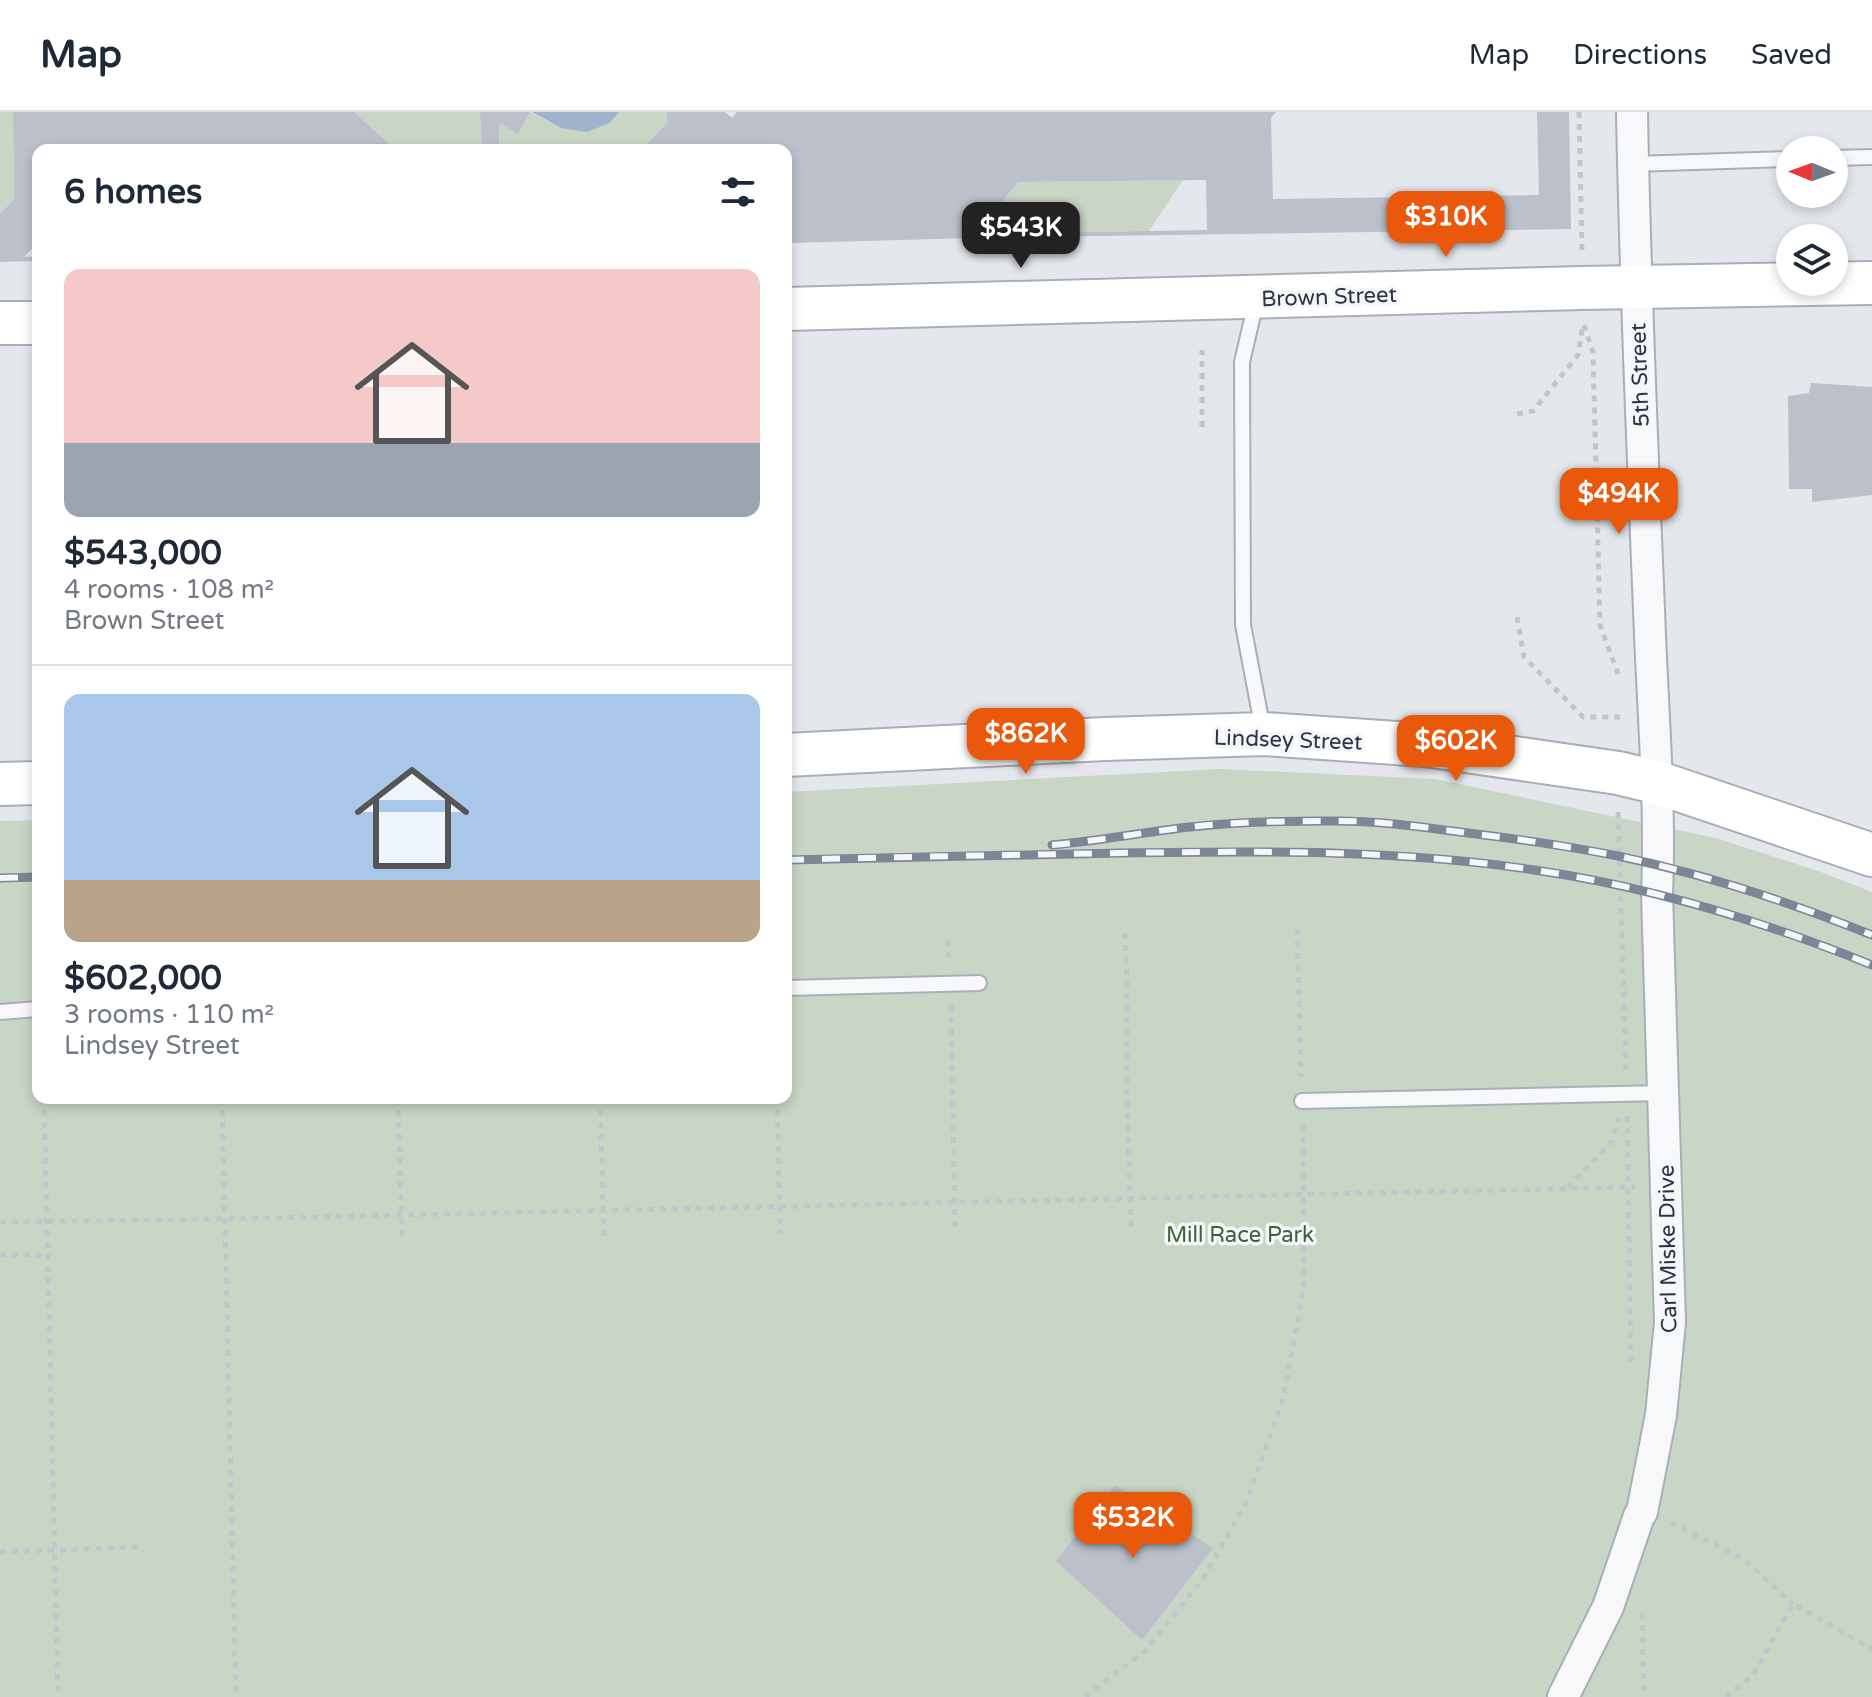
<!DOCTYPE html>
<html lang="en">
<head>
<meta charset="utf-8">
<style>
  :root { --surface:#fff; --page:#f2f2f3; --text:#1f2937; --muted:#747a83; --line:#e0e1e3; --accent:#ea580c }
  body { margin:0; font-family:"Varela Round",sans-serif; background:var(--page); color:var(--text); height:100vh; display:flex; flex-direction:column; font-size:30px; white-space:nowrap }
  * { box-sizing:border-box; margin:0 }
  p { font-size:26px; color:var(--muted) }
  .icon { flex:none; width:44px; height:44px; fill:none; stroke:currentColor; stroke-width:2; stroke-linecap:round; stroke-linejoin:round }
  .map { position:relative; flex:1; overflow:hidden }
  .panel { position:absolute; left:32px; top:32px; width:760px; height:960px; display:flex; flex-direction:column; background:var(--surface); border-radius:16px; box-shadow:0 4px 12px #0003 }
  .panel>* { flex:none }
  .needle { width:52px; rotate:271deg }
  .buttons { position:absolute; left:1776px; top:24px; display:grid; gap:16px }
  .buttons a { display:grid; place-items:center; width:72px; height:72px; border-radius:50%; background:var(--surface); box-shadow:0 4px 12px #0003; font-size:40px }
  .price { position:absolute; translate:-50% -68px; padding:0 18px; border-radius:16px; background:var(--accent); color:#fff; font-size:26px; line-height:52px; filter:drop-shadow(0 2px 4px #0008) }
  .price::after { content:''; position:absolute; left:50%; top:48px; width:24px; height:18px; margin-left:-12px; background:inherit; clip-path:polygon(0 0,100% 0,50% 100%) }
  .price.active { background:#222; color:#fff }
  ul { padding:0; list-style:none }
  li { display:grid; align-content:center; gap:16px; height:424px; padding:0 32px }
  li+li { border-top:2px solid var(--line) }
  li span { display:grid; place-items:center; height:248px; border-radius:16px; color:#555 }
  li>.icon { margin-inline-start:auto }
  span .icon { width:144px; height:144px; fill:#fffc; stroke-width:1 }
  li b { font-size:34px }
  h2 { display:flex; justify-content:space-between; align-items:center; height:96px; padding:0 32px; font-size:34px }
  header { display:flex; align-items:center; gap:48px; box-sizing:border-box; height:112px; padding:0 40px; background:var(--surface); border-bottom:2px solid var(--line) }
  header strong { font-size:38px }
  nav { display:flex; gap:44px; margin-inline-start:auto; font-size:28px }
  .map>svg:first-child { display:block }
  .green { fill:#c9d6c5 }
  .water { fill:#9fb4cc }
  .building { fill:#bbc0ca; fill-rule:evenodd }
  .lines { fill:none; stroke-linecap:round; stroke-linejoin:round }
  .service-casing { stroke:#a9aeb7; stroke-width:18 }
  .minor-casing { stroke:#a9aeb7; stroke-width:34 }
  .secondary-casing { stroke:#a9aeb7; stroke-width:46 }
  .path { stroke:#c2c5cb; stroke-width:5; stroke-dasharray:6 6; stroke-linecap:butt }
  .service { stroke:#f7f8fa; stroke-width:14 }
  .minor { stroke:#f7f8fa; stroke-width:30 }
  .secondary { stroke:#fff; stroke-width:42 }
  .rail-casing { stroke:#7d8696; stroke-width:9 }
  .rail { stroke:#f4f6f9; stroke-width:6; stroke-dasharray:18; stroke-linecap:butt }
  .labels { text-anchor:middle; stroke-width:7; stroke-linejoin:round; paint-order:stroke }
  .street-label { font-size:22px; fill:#2b3445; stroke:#f4f6f9 }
  .park-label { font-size:22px; fill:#3f6138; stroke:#f4f6f9 }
</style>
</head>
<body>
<header>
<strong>Map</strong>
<nav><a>Map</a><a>Directions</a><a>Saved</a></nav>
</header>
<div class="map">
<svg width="1872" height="1585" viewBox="0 0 1872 1585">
  <rect width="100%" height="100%" fill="#e4e7ec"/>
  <!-- green -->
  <path class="green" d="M0,0H13L14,87L0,102Z
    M354,0H479L480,1L482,38H396Z
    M530,0L561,16L610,11L619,0H667V11L641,38H499V11L518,22Z
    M1183,68L1149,119L976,122L1018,70Z
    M1220,657L1435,667L1716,726L1818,759L1872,780V1585H0V709L38,708V986H786V680Z"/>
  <!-- water -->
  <path class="water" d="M532,0H619L610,11L587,20L561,16Z"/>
  <!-- building -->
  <path class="building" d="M13,0H354L396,38H38V130L24,145L38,144V149L0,150V102L14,87Z
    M480,0H530L518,22L499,11V38H482Z
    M667,0H725L732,6L737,0H1276L1271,6L1273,87L1539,83L1537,0H1569L1571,117L972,126L790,131L789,74L786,78V38H641L667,11ZM1206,68L1207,118L976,122L1018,70Z
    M1811,271L1872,275V383L1812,390V377H1789L1788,284L1809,281Z
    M1115,1373L1213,1436L1142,1528L1056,1449Z"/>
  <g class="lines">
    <defs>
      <path id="service" d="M1834,46L1872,45
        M1633,52L1790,47
        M1256,190L1242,250L1243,513L1263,618
        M786,876L979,871
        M0,900L38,897
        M1302,989L1663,981"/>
      <path id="minor" d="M1563,1585L1608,1495L1639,1404L1642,1400L1661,1303L1670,1210L1657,782C1661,687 1652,591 1649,497C1642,331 1635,166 1632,0"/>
      <path id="secondary" d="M786,197L1582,176L1872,171
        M0,211H38
        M786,643L1105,627L1264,622L1425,633L1618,661L1656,670L1872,743
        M0,672L38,671"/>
    </defs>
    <!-- service casing -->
    <use href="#service" class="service-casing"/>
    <!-- minor casing -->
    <use href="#minor" class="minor-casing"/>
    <!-- secondary casing -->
    <use href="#secondary" class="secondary-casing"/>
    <!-- path -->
    <path class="path" d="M1579,0L1582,139
      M1584,213L1593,240L1600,513L1618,562
      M1517,302L1533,299L1578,243L1583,212
      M1202,315V238
      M1517,505L1524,545L1583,605H1620
      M1618,700L1626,958
      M1297,817L1301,965
      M1125,821L1127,868V990L1131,1116
      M948,828L949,847
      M951,893L955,1116
      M44,986L58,1585
      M222,986L236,1585
      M398,986L402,1130
      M600,986L604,1126
      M777,986L780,1121
      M1627,1004L1631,1250
      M1568,1076L1612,1029L1619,1006
      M0,1110L225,1107L1635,1075
      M0,1143H47
      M1671,1411L1744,1447L1793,1492
      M0,1440L139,1435
      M1642,1501L1644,1585
      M1085,1585L1145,1539L1203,1467L1246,1391L1283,1287L1304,1174L1303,1011
      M1726,1585L1753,1563L1793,1492L1872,1537"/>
    <!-- service -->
    <use href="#service" class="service"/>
    <!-- minor -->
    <use href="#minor" class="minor"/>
    <!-- secondary -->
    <use href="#secondary" class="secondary"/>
    <defs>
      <path id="rail" d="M1052,733C1098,729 1144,720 1190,715C1236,710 1283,709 1329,709C1375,708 1422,715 1468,721C1518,727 1568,734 1618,744C1704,762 1790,790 1872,823
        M786,748C897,745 1008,743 1119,741C1260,739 1401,737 1541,759C1655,776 1765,810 1872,853
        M0,766L38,765"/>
    </defs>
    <!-- rail casing -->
    <use href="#rail" class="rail-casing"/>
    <!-- rail -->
    <use href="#rail" class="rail"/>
  </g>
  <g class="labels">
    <!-- street labels -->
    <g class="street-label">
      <text transform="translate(1329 184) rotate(-2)" y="8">Brown Street</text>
      <text transform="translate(1639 263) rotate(-92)" y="8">5th Street</text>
      <text transform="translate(1288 627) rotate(2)" y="8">Lindsey Street</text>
      <text transform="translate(1667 1137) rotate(-91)" y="8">Carl Miske Drive</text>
    </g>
    <!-- park labels -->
    <g class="park-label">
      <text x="1240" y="1130">Mill Race Park</text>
    </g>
  </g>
</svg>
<div class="buttons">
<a><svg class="needle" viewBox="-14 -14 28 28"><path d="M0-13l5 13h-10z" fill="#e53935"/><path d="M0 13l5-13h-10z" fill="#747a83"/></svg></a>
<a><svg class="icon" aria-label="layers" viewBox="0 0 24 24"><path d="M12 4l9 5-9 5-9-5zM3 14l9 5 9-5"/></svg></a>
</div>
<b class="price" style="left:1446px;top:147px">$310K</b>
<b class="price active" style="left:1021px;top:158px">$543K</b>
<b class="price" style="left:1619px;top:424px">$494K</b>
<b class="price" style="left:1026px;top:664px">$862K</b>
<b class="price" style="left:1456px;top:671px">$602K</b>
<b class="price" style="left:1133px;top:1448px">$532K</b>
<section class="panel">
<h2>6 homes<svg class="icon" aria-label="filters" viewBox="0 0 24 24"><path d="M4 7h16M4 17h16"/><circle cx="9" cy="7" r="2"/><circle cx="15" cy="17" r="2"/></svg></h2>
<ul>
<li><span style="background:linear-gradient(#f6c9c9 70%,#9aa5b1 0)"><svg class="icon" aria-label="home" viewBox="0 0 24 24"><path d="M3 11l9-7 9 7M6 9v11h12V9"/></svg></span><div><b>$543,000</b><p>4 rooms · 108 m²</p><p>Brown Street</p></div></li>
<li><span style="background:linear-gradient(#a9c7e8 75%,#b9a48a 0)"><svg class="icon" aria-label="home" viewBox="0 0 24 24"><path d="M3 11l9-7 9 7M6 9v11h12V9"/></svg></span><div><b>$602,000</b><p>3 rooms · 110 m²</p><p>Lindsey Street</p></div></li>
</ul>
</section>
</div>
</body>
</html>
